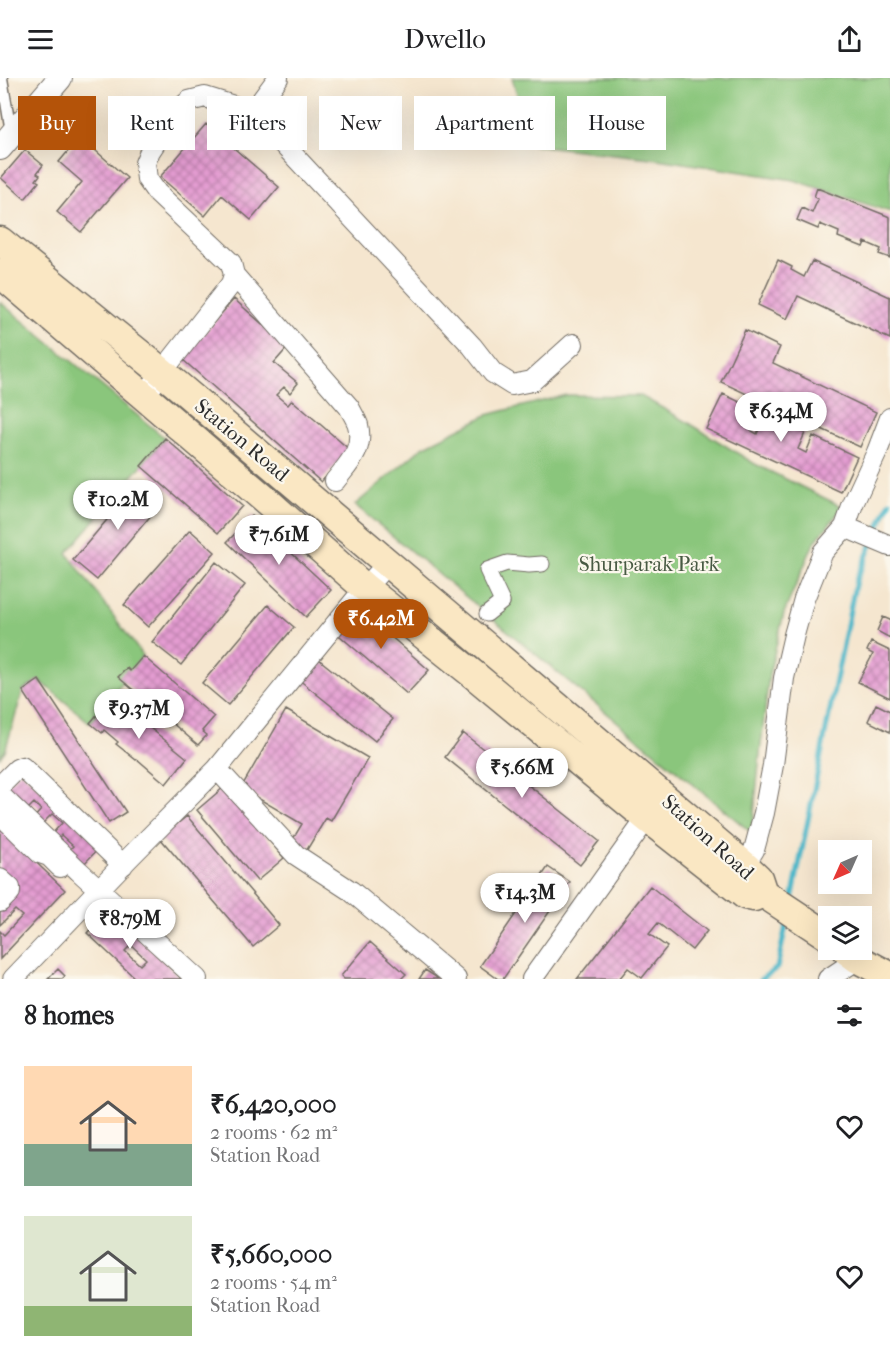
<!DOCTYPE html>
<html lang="en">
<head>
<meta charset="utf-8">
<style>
  :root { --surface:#fff; --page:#f6f6f6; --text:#202124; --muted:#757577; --accent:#b45309 }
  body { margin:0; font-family:"IM FELL French Canon",serif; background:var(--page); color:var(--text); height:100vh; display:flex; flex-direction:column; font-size:22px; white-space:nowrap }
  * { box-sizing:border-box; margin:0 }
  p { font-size:20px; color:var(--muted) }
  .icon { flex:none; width:33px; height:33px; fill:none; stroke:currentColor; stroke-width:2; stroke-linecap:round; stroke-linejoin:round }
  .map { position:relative; height:901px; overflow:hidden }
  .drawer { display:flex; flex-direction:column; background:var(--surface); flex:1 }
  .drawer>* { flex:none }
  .top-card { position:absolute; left:18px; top:18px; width:855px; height:54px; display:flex; gap:12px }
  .needle { width:39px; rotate:225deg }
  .controls { position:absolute; left:818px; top:762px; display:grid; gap:12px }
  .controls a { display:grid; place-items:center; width:54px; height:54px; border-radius:0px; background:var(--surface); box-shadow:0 6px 24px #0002; font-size:30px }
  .price { position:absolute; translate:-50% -51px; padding:0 14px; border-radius:21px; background:#fff; color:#222; font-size:20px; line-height:39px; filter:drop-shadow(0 2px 3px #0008) }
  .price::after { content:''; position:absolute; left:50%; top:36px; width:18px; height:14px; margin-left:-9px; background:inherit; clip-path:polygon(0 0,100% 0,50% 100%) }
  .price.on { background:var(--accent); color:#fff }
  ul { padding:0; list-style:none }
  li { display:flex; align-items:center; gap:18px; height:150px; padding:0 24px }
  li span { display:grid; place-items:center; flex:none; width:168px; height:120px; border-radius:0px; color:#555 }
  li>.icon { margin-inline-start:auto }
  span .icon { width:72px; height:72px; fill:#fffc; stroke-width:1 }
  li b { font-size:26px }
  h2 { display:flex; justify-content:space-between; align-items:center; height:72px; padding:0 24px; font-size:26px }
  .tag { padding:0 21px; border-radius:0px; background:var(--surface); box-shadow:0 6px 24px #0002; font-size:21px; line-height:54px }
  .tag.on { background:var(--accent); color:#fff }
  header { display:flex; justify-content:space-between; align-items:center; height:78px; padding:0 24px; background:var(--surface); font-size:27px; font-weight:600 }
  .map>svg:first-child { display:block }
  .park { fill:#8ac67b; stroke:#5a7853; stroke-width:1.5 }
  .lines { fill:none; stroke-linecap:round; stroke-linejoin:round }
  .stream { stroke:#4cb7c9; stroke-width:5 }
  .building { fill:url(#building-cross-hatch); fill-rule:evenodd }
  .service-casing { stroke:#726c64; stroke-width:13 }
  .pedestrian-casing { stroke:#726c64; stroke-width:17 }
  .minor-casing { stroke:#726c64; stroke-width:22 }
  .tertiary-casing { stroke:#726c64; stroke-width:26 }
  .secondary-casing { stroke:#726c64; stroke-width:31 }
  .service { stroke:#fff; stroke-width:10 }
  .pedestrian { stroke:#fff; stroke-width:15 }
  .minor { stroke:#fff; stroke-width:20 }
  .tertiary { stroke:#fff; stroke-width:24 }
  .secondary { stroke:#fae7c3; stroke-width:28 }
  .labels { text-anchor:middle; stroke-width:4.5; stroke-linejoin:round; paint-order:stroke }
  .street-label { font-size:21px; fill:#2b2b2b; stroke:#fbf7ec }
  .park-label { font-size:21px; fill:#485a43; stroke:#fbf7ec }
</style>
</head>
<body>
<header><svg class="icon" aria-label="menu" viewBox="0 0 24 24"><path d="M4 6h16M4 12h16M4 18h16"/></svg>Dwello<svg class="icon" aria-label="share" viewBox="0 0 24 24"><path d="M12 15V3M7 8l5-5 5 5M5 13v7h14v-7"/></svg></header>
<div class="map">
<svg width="890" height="901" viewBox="0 0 890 901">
  <defs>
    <pattern id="building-cross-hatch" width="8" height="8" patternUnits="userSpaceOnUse" patternTransform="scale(1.5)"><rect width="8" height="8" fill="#e49cd1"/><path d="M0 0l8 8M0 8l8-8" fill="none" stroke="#b97faa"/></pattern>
  </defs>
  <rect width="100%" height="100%" fill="#fbf7ec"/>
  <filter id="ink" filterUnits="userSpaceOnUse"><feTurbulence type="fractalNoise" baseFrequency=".0167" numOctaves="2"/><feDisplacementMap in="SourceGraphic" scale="12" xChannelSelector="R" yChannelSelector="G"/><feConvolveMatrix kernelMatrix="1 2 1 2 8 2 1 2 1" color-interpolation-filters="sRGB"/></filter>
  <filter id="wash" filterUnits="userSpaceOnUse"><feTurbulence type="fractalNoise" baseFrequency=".008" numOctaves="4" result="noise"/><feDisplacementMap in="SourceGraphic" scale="24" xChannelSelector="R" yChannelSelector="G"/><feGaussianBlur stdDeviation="1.35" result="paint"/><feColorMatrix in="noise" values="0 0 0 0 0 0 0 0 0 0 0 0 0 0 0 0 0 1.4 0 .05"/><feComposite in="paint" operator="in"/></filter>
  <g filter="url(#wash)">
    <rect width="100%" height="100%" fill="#f5e6cf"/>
    <!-- park -->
    <path class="park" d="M512,0H890V134L794,102L651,80L533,67Z
      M0,224L165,360L67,475L143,578L90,645L39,602L23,612L5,673L0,679Z
      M566,317L641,318L689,345L755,386L843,429L814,465L784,535L769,597L760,676L752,755L355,427L423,369L487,337Z"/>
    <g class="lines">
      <!-- stream -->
      <path class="stream" d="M792,822L856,502L890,424
        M761,901L777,890L787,843"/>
    </g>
    <g id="blocks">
      <!-- building -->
      <path class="building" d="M206,46L279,109L251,142L222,117L205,138L160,99Z
        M80,59L127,100L81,154L57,134L82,104L59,84Z
        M25,72L43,87L37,95L40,97L36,102L39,104L25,121L1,100Z
        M817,110L890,139V180L879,176L881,171L865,164L863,169L838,159L839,154L820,146L818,151L797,142L802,130L812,135L818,121L814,119Z
        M778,182L792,189L791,192L804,199L812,183L890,219V261L798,218L787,241L758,227Z
        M234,221L288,269L274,285L298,305L290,315L284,309L276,317L288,327L292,322L350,372L321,404L182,281Z
        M745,252L780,269L773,285L876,334L860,369L721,304Z
        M723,316L761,334L752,353L757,356L766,336L805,355L798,371L806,375L813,358L857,379L841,414L706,351Z
        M165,360L242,428L218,455L141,388Z
        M139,404L162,424L97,502L73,482Z
        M252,438L331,512L306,539L227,464Z
        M190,452L215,474L148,549L124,527Z
        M216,484L245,507L181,587L152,564Z
        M268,527L294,549L228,627L202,605Z
        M355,527L429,592L407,616L333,552Z
        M883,539L890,542V560L877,553Z
        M871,564L890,573V620L858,604L873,576L867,573Z
        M143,578L214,639L202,653L207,657L198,667L118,599L127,590L130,593Z
        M316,579L393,641L375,663L298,601Z
        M39,602L126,734L109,745L23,613Z
        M112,619L187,680L166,706L137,681L136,682L116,666L118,664L104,652L102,655L90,645Z
        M876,626L890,633V654L868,643Z
        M286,632L368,680L331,743L326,740L305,775L290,766L302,746L241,710Z
        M463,655L599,763L580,787L445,679Z
        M21,693L101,768L82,788L67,774L73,768L61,757L56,763L50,758L62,745L52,736L40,748L33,741L41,732L34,725L25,734L2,712Z
        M224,709L284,780L257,803L197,732Z
        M187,738L279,847L253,869L160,760Z
        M0,750L65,812L0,881V853L4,857L22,838L15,832L0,847Z
        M548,789L570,804L503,901H498L480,888Z
        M650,808L707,853L692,872L658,845L649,856L667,869L642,900L628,890L619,901H577Z
        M109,832L182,901H136L87,855ZM131,867L146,881L140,887L125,873Z
        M370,864L406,896L401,901H344L341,898Z
        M58,891L65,898L62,901H48Z
        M425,892L439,901H419Z"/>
    </g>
  </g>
  <g filter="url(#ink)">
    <use href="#blocks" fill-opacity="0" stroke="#726c64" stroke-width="1.5"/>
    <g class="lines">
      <defs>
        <path id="service" d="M2,0L11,54"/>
        <path id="pedestrian" d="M487,536L502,524L487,492L507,485L529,487L542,486"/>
        <path id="minor" d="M253,34L472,268L493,295L512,307L532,303L573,266
          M234,197L349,329C352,335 356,341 358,347C364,372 349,385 335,403
          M144,319L162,294L231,206L234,197L231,185L157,115L147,101L145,85L150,73L175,35L189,23L205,19L253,34L278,0
          M845,449L890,468
          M217,691L296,777L351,813L456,901
          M0,708L17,691L22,689L123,787
          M0,717L79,793L197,901
          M0,736L40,775L49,778L60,789
          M739,796L754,772L764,735L773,687L784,600L794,557L804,521L823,474L845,449L853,426L877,374L890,340
          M0,801L10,810V814L0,824
          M13,901L127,782L217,691L365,510L387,486
          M532,901L647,740L655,731
          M828,901L858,881"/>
        <path id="tertiary" d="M0,70L60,0"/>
        <path id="secondary" d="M0,163L162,294L744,787L758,800L763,815
          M0,195L269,425L365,510L474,597L647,740L745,817L754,819L763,815
          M763,815L828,858
          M846,872L858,881L890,898"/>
      </defs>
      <!-- service casing -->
      <use href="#service" class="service-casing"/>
      <!-- pedestrian casing -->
      <use href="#pedestrian" class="pedestrian-casing"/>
      <!-- minor casing -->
      <use href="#minor" class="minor-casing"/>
      <!-- tertiary casing -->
      <use href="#tertiary" class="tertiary-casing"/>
      <!-- secondary casing -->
      <use href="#secondary" class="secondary-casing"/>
      <!-- service -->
      <use href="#service" class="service"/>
      <!-- pedestrian -->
      <use href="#pedestrian" class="pedestrian"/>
      <!-- minor -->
      <use href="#minor" class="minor"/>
      <!-- tertiary -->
      <use href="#tertiary" class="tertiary"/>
      <!-- secondary -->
      <use href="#secondary" class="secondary"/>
    </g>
  </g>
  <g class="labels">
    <!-- street labels -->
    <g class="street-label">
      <text transform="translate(242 362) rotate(40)" y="7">Station Road</text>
      <text transform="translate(708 759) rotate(42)" y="7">Station Road</text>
    </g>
    <!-- park labels -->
    <g class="park-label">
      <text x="649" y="493">Shurparak Park</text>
    </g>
  </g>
</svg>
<div class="controls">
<a><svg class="needle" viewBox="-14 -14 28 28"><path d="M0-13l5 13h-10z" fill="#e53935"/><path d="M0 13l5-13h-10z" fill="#757577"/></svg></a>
<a><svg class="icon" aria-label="layers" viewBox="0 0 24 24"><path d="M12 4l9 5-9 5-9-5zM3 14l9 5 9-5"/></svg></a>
</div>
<b class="price" style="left:781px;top:365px">₹6.34M</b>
<b class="price" style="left:118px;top:453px">₹10.2M</b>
<b class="price" style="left:279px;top:488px">₹7.61M</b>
<b class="price on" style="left:381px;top:572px">₹6.42M</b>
<b class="price" style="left:139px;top:662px">₹9.37M</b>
<b class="price" style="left:522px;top:721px">₹5.66M</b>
<b class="price" style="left:525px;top:846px">₹14.3M</b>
<b class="price" style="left:130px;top:872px">₹8.79M</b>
<div class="top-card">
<a class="tag on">Buy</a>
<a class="tag">Rent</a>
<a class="tag">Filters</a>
<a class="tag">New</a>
<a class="tag">Apartment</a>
<a class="tag">House</a>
</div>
</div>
<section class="drawer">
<h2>8 homes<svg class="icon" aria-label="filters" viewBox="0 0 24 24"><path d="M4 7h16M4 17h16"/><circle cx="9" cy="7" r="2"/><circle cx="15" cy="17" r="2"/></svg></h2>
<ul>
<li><span style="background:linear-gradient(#ffd9b3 65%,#7fa58c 0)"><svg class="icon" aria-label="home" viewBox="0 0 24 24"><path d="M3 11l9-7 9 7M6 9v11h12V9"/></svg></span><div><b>₹6,420,000</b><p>2 rooms · 62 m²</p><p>Station Road</p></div><svg class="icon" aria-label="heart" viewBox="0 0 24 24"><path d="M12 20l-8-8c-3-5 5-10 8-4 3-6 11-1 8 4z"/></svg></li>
<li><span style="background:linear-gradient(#dfe7d0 75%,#8fb573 0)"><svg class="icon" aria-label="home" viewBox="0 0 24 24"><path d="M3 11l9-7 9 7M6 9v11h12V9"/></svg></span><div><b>₹5,660,000</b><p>2 rooms · 54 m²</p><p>Station Road</p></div><svg class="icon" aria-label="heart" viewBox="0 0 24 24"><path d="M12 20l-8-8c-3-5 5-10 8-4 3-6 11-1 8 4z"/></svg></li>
</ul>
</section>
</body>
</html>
